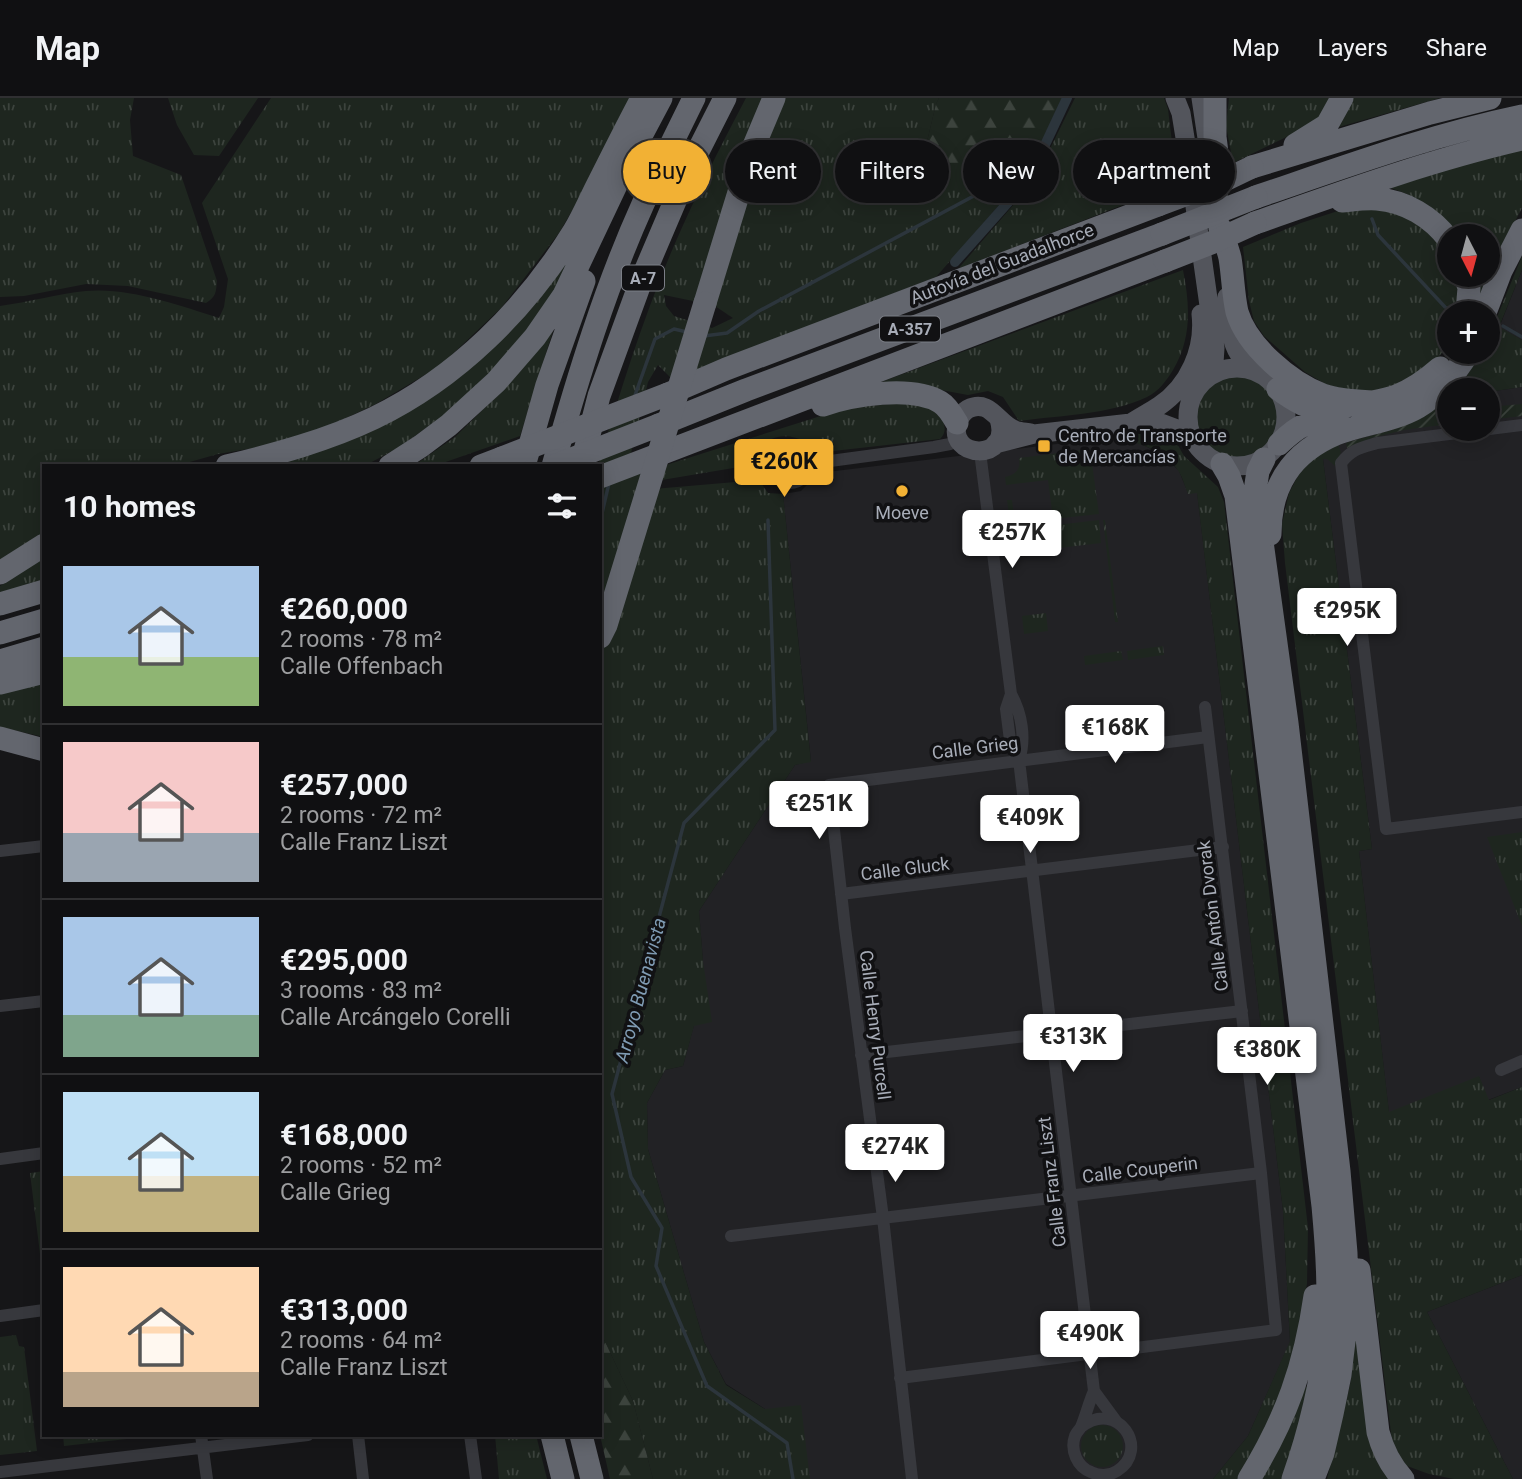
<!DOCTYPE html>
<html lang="en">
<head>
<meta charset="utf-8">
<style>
  :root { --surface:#101012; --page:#1e1e20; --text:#f1f3f6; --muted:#9c9d9f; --line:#303032; --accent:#f2b134 }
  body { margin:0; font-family:Roboto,sans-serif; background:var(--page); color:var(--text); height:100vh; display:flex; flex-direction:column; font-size:26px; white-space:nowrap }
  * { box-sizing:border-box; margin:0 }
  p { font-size:23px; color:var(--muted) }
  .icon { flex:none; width:38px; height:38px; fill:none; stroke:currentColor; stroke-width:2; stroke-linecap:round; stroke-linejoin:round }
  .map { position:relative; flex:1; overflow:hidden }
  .sheet { position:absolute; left:42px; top:366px; width:560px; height:973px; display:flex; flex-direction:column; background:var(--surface); border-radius:0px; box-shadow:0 4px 18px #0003,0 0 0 2px var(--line) }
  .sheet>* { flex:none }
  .banner { position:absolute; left:623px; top:42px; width:665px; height:63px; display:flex; gap:14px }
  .needle { width:46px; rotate:174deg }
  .buttons { position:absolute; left:1437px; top:126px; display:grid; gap:14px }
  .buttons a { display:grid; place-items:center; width:63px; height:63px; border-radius:50%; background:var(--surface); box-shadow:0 4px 18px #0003,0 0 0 2px var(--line); font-size:35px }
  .price { position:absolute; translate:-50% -60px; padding:0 16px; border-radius:7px; background:#fff; color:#222; font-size:23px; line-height:46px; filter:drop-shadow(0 2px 4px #0008) }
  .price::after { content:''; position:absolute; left:50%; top:42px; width:21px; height:16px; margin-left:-10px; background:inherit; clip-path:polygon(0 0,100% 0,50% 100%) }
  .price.current { background:var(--accent); color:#111 }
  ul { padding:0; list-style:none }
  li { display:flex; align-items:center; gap:21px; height:175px; padding:0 21px }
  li+li { border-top:2px solid var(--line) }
  li span { display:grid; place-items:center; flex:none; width:196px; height:140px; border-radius:0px; color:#555 }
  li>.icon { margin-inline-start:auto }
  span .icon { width:84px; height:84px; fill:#fffc; stroke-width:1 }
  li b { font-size:30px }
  h2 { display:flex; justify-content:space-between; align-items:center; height:84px; padding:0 21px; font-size:30px }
  .pill { padding:0 24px; border-radius:32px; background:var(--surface); box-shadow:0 4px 18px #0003,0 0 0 2px var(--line); font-size:24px; line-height:63px }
  .pill.current { background:var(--accent); color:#111 }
  header { display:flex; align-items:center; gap:42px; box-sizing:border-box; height:98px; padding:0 35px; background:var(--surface); border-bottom:2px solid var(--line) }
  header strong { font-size:33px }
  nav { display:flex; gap:38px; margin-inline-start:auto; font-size:24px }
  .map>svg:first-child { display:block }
  .built { fill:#222225 }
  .grass { fill:url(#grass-tufts) }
  .forest { fill:url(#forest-firs) }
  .garden { fill:url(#garden-furrows) }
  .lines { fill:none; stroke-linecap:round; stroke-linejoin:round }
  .stream { stroke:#2c353c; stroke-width:3.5 }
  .canal { stroke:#2c353c; stroke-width:10 }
  .street { stroke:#37383d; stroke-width:12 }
  .primary { stroke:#53555c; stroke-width:19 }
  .highway { stroke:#63666e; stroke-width:23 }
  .highway-bridge { stroke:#63666e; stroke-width:23 }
  .poi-dot { fill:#f2b134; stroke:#111113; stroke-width:2.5 }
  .labels { text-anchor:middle; stroke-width:7; stroke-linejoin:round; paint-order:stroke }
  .shield { fill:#111113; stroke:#7b7e86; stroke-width:2 }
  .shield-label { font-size:16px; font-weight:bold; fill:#a8adb8 }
  .street-label { font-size:18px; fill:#a8adb8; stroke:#111113 }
  .poi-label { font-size:18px; fill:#a8adb8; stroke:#111113; text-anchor:start }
  .water-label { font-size:19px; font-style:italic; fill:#7f9bb3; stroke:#111113 }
</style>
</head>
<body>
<header>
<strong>Map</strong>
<nav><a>Map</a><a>Layers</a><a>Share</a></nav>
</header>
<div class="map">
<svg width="1522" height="1381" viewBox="0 0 1522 1381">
  <defs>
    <pattern id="grass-tufts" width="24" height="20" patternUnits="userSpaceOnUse" patternTransform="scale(1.75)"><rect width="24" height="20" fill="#1e261f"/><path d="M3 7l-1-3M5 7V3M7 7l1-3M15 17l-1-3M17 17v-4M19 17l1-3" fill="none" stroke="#3c433d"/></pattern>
    <pattern id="forest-firs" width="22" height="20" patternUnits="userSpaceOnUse" patternTransform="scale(1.75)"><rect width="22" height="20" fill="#1e261f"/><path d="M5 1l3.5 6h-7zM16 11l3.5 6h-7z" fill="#3c433d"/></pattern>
    <pattern id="garden-furrows" width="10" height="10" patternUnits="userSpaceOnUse" patternTransform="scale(1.75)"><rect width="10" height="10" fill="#1e261f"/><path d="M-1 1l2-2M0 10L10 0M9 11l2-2" fill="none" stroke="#3c433d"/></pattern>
  </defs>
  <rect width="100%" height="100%" fill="#161618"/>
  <!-- built -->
  <path class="built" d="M1522,172V242L1499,230Z
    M1522,289V989L1488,1002L1479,979L1389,1015L1359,753L1372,751L1323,361L1338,347L1400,329L1423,319L1441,307L1449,305V331H1488V294Z
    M1114,339L1141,346L1163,357L1179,373L1188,395L1197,394L1283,1113L1290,1244L1248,1338L1213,1381H787L765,1311L726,1286L704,1244L648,1051L647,1005L665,972L683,968L694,927L703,863L699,813L795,667L811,663L783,396L801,393L819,375Z
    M1522,1177V1381H1513L1427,1214Z"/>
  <!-- grass -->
  <path class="grass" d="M0,0H134L130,22L133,58L181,77L217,183C216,194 216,199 206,205L128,188L86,186L24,198L0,199Z
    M168,0H258L219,58L194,57L177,27Z
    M271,0H633L584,92L559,135L502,209L440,268L374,307L296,343L218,356L179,367L44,368V436L0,466V208C29,204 57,196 86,193C128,189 179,207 219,220L224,209L228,181L202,105Z
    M746,0H768L698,204L664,197L666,208L674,218L712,230L733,220L712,206L761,56L784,0H939L936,6L925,52L981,76L1000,80L1032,64L1022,81L936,179L672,281L658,267L648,284L625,380L846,310L901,305L935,311C942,320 950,331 940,341L833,353C828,352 821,352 816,350C813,349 810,346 807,344C784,333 759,337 757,366L644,385L642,392L759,382L768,395L783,396L811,664L795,667L699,813L703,863L712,924L694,928L683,968L665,972L647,1005L648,1051L704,1244L726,1287L765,1311L801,1307L810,1381H653L633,1303L600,1233V368H598C620,294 643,220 673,150C695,99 720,49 746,0Z
    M1075,0H1164L1168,11L1177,86L958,171L1028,90L1043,65Z
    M1229,0H1330L1317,24L1233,65L1226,28Z
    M1346,0H1440L1332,31Z
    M1522,49V110L1495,162L1479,202L1476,177H1488V138H1458C1444,114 1413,96 1387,89Z
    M1379,110L1415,123L1442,149L1449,160V177H1455L1459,196L1458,215H1449V243L1441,256L1433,266L1402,288L1364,295L1327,287L1305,274L1264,238L1254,223L1249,203L1243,149L1301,125L1341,112Z
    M571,150L569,172L534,226L499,266L447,315L398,350L366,367L255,368L419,304Z
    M1522,158V172L1499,229L1522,242V289L1488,294V292H1458L1481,254H1488V241Z
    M1183,172C1190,207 1192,240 1173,272C1167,282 1158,294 1147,299C1108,317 1062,317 1019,323L1003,299L988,293L968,297L909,286L865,290Z
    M557,220L520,338L437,367L413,368L455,339L504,291Z
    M1197 319a41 41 0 1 1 82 0a41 41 0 1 1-82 0Z
    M1151,334L1164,336L1175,342L1184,358L1218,389L1224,404L1308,1130L1307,1185L1299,1243L1288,1286L1241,1381H1213L1248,1338L1290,1243L1283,1113L1197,395L1188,396C1185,389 1183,380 1179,374C1166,352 1138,345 1114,339Z
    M1338,347L1341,354L1335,368L1327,361H1323L1372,751L1359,753L1389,1014L1479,978L1489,1002L1522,989V1177L1427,1214L1513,1381H1454L1429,1376L1399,1365L1392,1343L1285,465L1282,426L1289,395L1299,376L1312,360Z
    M1090,351L1099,416L1053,421L1048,382L1006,387L1005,379C1016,377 1021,371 1019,360Z
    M1007,402H1012L1018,447L1013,448Z
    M1099,422L1101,445L1051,451L1048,428Z
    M1103,422H1105L1118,524H1115Z
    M44,460V483L0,496V488Z
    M1046,515L1048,533L1024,536L1022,518Z
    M1163,548L1164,557L1128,562L1127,553Z
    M1121,553L1123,562L1085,567L1084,558Z
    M44,582V639L0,629V594Z
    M1522,734V828L1487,739Z
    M44,1073V1188L30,1075Z
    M1357,1225L1394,1381H1327L1350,1287Z
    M16,1237L19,1248L24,1249L37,1353L0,1357V1239Z
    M1308,1288L1300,1324L1283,1381H1260L1302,1291Z
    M1081 1348a21 21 0 1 1 42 0a21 21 0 1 1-42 0Z
    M63,1337H162L64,1348Z
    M495,1337H536L547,1381H499Z"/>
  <!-- forest -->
  <path class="forest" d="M939,0H1062L1032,64L1000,80L948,71L925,52L936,6Z
    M600,1233L633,1303L653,1381H610L600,1337Z"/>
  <!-- garden -->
  <path class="garden" d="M1449,305V326L1404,332L1372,340L1347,350L1346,345C1367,338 1389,334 1410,325C1423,319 1435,308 1449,305Z
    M1522,306V318L1488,322V309Z"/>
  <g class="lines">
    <!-- stream -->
    <path class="stream" d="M1372,121L1378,137L1445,209L1454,213
      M1503,228L1522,239
      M704,238L727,235L759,213L1028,69L1039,60
      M634,300L655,241L674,231L687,234
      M768,422L775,632L684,725L612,996L631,1079L662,1130L656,1168L707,1288L787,1345L793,1381
      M600,424L609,385"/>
    <!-- canal -->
    <path class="canal" d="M955,164L1029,81L1067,0"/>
    <!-- street -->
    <path class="street" d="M1522,327L1377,345C1360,350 1352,351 1341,365L1386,731L1522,714
      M772 367a18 18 0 1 1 36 0a18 18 0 1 1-36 0Z
      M980,354L1011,596C1022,616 1026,641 1019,662
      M808,366L934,349L950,346L958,339
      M1011,596L1006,611L1011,650L1019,662L1094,1293L1116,1323
      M0,753L44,748
      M841,796L1223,749
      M0,908L44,903
      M861,957L1242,913
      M1501,972L1522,963
      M0,1061L44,1055
      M731,1138L1261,1075
      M0,1218L44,1212
      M900,1280L1276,1232L1261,1075L1205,609
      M1081,1329C1118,1300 1151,1352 1117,1373C1109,1378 1099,1378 1091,1374C1077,1369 1070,1352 1075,1338C1078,1332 1078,1334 1081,1329C1086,1317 1089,1304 1094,1293
      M201,1337L207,1381
      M358,1337L363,1381
      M470,1337L476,1381
      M0,1374L308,1337
      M912,1381L883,1120L845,830L829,687L1208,639"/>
    <!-- primary -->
    <path class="primary" d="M1175,0L1181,15L1187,52L1215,250L1214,265L1206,281
      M1201,0L1207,40
      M1227,199C1229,218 1229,240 1239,256C1244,262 1250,268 1256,273
      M1188 319a49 49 0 1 1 98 0a49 49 0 1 1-98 0Z
      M999,321C1013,365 945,361 958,324C960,318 963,314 968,311C990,300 998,326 1015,332C1020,334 1026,334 1031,335
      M1131,325C1140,319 1150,314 1159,308C1189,288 1205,251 1201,216
      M995,346L1034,336L1131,325L1158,324L1182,333L1193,340"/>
    <!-- highway -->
    <path class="highway" d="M1215,0V39L1218,63L1216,98
      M1295,47L1327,27L1342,0
      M1252,69L1430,15L1490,0
      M1256,99C1344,69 1431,37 1522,18
      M1342,103C1353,102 1366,100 1377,101C1405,103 1432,119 1449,142
      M1255,125C1343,94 1431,62 1522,41
      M1220,130C1223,140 1228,150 1230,160C1233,178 1233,196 1237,214C1247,248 1290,285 1323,297C1340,303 1358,303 1376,304
      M1465,177L1469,190L1467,215
      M705,205L751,55L774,0
      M1485,215L1501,173L1522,132
      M1278,291C1287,297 1296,304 1307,308C1319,312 1332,309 1345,308C1388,303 1407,299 1440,270
      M668,296L726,271L1158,107
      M823,307C853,297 911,287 940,304C947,308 953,318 957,325
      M659,327L746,292L1162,136
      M1279,346C1302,324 1308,324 1338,320
      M1264,361L1258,373L1255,393L1287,625L1339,1073L1346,1155L1347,1194L1345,1235L1340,1277L1332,1316L1323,1355L1313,1381
      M1222,366L1229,378L1236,398L1323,1108C1327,1152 1330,1195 1326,1239C1321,1288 1309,1335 1293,1381
      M227,368C277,356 328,342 374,320C457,280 526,211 574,133C582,120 589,104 596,90C611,60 626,30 642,0
      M390,368L421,348L449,327L496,284L535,239L564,197L626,66L661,0
      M481,368L502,360
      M524,368L547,287L584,183
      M553,368C578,279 605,190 643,106C659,70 677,35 694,0
      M581,368L599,298L641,183L687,75L725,0
      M600,379L1165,163
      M1270,436C1270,388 1291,355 1336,336C1361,326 1394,323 1418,309C1440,296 1456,274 1469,254
      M0,475L44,447
      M0,506L44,493
      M0,535L44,522
      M0,563L44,550
      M0,585L44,574
      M0,640L44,652
      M1359,1172L1378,1334C1383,1353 1390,1367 1403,1381
      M552,1337L563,1381
      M581,1337L592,1381
      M1249,1381C1286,1321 1305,1268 1315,1198"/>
    <!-- highway-bridge -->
    <path class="highway-bridge" d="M1158,107L1225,82L1252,69
      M1162,136L1256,99
      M1165,163L1211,145L1255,125
      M502,360L668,296
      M554,368L659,327
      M600,539L606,527L705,205"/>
  </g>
  <!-- markers -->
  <g class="poi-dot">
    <rect x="1037" y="341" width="14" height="14" rx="3.5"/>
    <circle cx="902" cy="393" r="7"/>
  </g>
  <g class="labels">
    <!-- shield labels -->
    <g class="shield">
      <rect x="622" y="167.5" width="42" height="25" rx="5"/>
      <rect x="880" y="218.5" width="60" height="25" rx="5"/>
    </g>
    <g class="shield-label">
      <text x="643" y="186">A-7</text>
      <text x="910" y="237">A-357</text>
    </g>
    <!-- street labels -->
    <g class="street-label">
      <text transform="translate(1002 166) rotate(-21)" y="6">Autovía del Guadalhorce</text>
      <text transform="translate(975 650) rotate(-7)" y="6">Calle Grieg</text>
      <text transform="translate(905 771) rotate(-7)" y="6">Calle Gluck</text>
      <text transform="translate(1213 818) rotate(-97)" y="6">Calle Antón Dvorak</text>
      <text transform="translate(875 927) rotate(83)" y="6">Calle Henry Purcell</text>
      <text transform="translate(1140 1072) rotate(-7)" y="6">Calle Couperin</text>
      <text transform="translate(1052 1084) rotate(-97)" y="6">Calle Franz Liszt</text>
    </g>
    <!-- poi labels -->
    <g class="poi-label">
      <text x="1058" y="344">Centro de Transporte<tspan x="1058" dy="21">de Mercancías</tspan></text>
      <text x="902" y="421" text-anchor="middle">Moeve</text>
    </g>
    <!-- water labels -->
    <g class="water-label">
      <text transform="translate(640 892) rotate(-75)" y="7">Arroyo Buenavista</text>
    </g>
  </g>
</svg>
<div class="buttons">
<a><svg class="needle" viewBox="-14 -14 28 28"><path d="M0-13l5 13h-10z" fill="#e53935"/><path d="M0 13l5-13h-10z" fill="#9c9d9f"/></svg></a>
<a>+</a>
<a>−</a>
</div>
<b class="price current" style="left:784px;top:401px">€260K</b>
<b class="price" style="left:1012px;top:472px">€257K</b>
<b class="price" style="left:1347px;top:550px">€295K</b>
<b class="price" style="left:1115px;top:667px">€168K</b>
<b class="price" style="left:819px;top:743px">€251K</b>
<b class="price" style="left:1030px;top:757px">€409K</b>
<b class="price" style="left:1073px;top:976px">€313K</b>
<b class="price" style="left:1267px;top:989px">€380K</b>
<b class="price" style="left:895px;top:1086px">€274K</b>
<b class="price" style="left:1090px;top:1273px">€490K</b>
<div class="banner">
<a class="pill current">Buy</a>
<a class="pill">Rent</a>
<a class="pill">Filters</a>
<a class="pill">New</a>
<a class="pill">Apartment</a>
</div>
<section class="sheet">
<h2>10 homes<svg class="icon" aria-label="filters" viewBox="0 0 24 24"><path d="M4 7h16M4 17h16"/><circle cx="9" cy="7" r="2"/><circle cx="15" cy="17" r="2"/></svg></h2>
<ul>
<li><span style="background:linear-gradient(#a9c7e8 65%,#8fb573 0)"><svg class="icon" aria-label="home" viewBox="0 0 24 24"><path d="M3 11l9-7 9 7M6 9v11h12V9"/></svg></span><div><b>€260,000</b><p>2 rooms · 78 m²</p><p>Calle Offenbach</p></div></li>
<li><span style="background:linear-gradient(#f6c9c9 65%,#9aa5b1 0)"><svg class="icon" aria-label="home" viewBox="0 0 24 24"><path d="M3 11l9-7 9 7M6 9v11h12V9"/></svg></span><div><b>€257,000</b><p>2 rooms · 72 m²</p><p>Calle Franz Liszt</p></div></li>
<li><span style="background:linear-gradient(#a9c7e8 70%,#7fa58c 0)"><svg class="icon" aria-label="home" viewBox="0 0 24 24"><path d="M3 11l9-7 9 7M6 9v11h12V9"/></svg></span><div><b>€295,000</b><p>3 rooms · 83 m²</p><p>Calle Arcángelo Corelli</p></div></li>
<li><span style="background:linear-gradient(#bfe0f5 60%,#c2b280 0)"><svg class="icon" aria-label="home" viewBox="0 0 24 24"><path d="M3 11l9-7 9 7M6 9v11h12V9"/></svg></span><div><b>€168,000</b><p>2 rooms · 52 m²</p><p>Calle Grieg</p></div></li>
<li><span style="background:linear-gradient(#ffd9b3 75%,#b9a48a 0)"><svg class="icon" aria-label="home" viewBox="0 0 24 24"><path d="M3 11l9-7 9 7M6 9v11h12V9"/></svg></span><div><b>€313,000</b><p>2 rooms · 64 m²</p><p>Calle Franz Liszt</p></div></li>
</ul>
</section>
</div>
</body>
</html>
